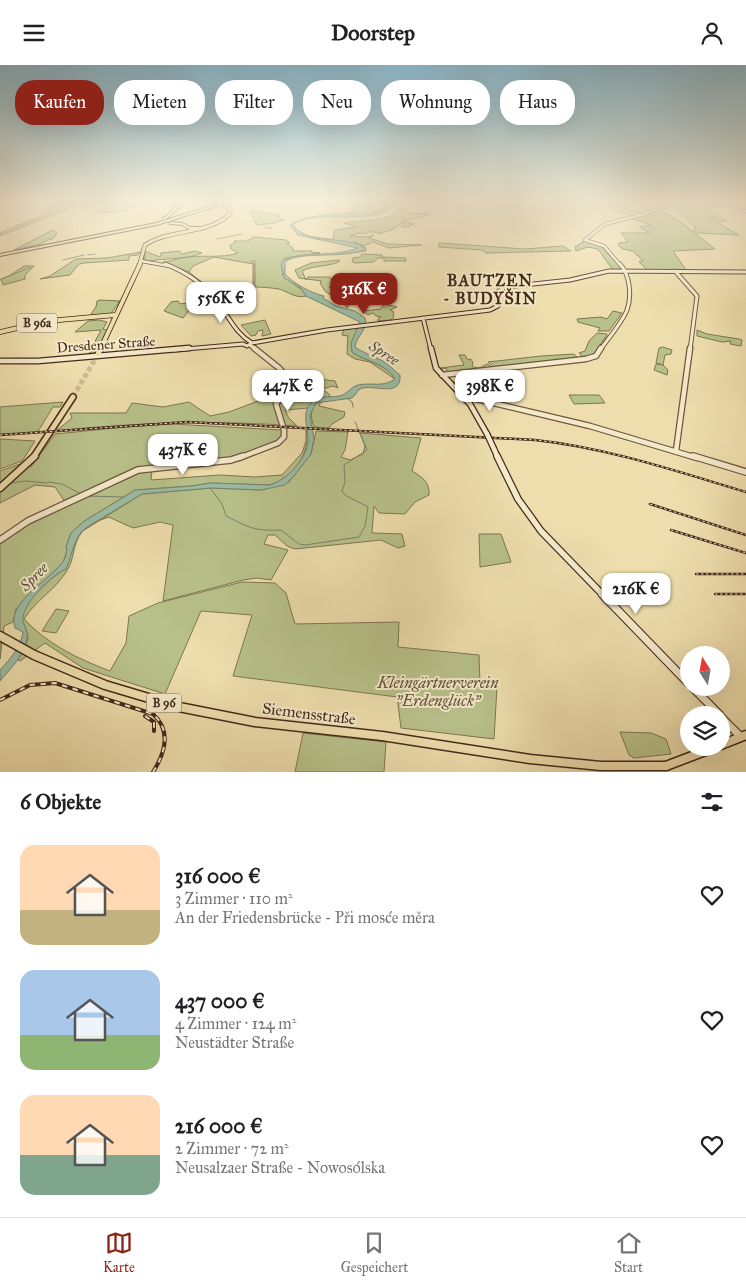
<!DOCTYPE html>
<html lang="de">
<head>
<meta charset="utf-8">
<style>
  :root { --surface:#fff; --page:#f2f2f2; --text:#202124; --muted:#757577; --line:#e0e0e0; --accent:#8f2418 }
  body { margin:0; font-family:"IM FELL Great Primer",serif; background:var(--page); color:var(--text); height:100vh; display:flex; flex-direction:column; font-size:19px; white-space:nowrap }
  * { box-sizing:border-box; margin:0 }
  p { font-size:16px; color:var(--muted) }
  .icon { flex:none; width:28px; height:28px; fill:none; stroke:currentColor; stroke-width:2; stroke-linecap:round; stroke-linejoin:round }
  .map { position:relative; height:707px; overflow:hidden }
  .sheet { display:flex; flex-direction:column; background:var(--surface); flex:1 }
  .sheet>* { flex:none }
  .hud { position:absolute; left:15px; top:15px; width:716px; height:45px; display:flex; gap:10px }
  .needle { width:32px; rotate:349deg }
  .controls { position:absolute; left:680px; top:581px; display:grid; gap:10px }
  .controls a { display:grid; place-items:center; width:50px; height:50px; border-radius:50%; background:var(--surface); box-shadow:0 5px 20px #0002; font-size:25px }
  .price { position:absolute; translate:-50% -42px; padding:0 11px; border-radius:10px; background:#fff; color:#222; font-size:16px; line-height:32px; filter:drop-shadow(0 1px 2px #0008) }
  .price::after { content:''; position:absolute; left:50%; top:30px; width:15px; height:11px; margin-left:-8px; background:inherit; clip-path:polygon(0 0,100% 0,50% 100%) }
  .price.active { background:var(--accent); color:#fff }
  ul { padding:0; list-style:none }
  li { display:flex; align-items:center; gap:15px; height:125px; padding:0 20px }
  li span { display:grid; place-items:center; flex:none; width:140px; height:100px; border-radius:15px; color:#555 }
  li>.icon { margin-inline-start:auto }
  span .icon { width:60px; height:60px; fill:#fffc; stroke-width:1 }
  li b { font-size:21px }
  h2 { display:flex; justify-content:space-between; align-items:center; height:60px; padding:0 20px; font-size:21px }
  .chip { padding:0 18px; border-radius:20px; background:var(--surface); box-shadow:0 5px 20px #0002; font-size:18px; line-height:45px }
  .chip.active { background:var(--accent); color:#fff }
  header { display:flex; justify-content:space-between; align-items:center; height:65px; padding:0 20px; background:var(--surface); font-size:22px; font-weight:700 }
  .tabs { display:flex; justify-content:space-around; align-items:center; height:70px; border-top:1px solid var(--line); background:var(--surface); font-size:14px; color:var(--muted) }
  .tabs a { display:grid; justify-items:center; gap:2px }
  .tabs .active { color:var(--accent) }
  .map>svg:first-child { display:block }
  .green { fill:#b8c18a; stroke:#7e7552; fill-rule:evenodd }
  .water { fill:#9bbda5; stroke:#78826e }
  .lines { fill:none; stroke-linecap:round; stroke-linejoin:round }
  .stream { stroke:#78826e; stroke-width:1 }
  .primary-tunnel { stroke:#ccba90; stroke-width:5; stroke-dasharray:5 2.5; stroke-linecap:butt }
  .tertiary-far3-casing { stroke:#6e5640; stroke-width:4 }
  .tertiary-far2-casing { stroke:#6e5640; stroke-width:5 }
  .tertiary-far1-casing { stroke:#6e5640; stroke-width:7 }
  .tertiary-casing { stroke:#6e5640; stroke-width:8 }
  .secondary-far4-casing { stroke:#44291b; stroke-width:4 }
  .secondary-far3-casing { stroke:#44291b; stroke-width:5 }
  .secondary-far2-casing { stroke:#44291b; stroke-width:7 }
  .secondary-far1-casing { stroke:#44291b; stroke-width:8 }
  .secondary-casing { stroke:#44291b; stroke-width:9 }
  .primary-far4-casing { stroke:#44291b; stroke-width:4.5 }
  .primary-far3-casing { stroke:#44291b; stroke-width:5.5 }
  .primary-far2-casing { stroke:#44291b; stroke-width:8 }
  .primary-far1-casing { stroke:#44291b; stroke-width:9 }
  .primary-casing { stroke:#44291b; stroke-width:11 }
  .motorway-casing { stroke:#44291b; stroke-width:2 }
  .tertiary-far3 { stroke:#f4eaca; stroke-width:2.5 }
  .tertiary-far2 { stroke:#f4eaca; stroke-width:3 }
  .tertiary-far1 { stroke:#f4eaca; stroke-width:4.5 }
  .tertiary { stroke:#f4eaca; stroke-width:5.5 }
  .secondary-far4 { stroke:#f4eaca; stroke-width:2.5 }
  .secondary-far3 { stroke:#f4eaca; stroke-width:3 }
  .secondary-far2 { stroke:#f4eaca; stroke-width:4.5 }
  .secondary-far1 { stroke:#f4eaca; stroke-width:5.5 }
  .secondary { stroke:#f4eaca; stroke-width:7 }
  .primary-far4 { stroke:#eedead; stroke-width:3 }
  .primary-far3 { stroke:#eedead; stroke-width:4 }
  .primary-far2 { stroke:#eedead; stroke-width:5 }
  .primary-far1 { stroke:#eedead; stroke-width:6 }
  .primary { stroke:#eedead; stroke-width:8 }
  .motorway { fill:#eedead; fill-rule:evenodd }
  .rail-far1-casing { stroke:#44291b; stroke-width:2.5 }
  .rail-casing { stroke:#44291b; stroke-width:4 }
  .rail-far1 { stroke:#f4eaca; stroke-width:1; stroke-dasharray:2.5; stroke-linecap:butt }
  .rail { stroke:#f4eaca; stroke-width:2; stroke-dasharray:5.5; stroke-linecap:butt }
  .secondary-bridge-casing { stroke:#44291b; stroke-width:7; stroke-linecap:butt }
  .motorway-bridge-casing { stroke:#44291b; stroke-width:5; stroke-linecap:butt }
  .secondary-bridge { stroke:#f4eaca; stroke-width:4.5 }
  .motorway-bridge { stroke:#eedead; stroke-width:4 }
  .labels { text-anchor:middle; stroke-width:4; stroke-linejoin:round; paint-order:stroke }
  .shield { fill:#f4eaca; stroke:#796350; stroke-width:1 }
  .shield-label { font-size:12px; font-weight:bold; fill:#44291b }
  .street-label { font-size:14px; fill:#44291b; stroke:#f4eaca }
  .water-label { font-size:15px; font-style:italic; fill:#5a4e3e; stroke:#f4eaca }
  .far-district-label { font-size:16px; font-weight:bold; letter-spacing:1px; fill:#44291b; stroke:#f4eaca }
  .near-park-label { font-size:16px; font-style:italic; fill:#614f37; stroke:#f4eaca }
  .near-street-label { font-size:16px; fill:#44291b; stroke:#f4eaca }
</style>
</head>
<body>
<header><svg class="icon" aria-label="menu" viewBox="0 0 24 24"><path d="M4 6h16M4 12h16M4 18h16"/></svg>Doorstep<svg class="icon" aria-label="person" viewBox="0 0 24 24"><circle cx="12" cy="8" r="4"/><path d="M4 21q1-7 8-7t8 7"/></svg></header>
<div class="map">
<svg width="746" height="707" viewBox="0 0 746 707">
  <rect width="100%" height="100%" fill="#eedead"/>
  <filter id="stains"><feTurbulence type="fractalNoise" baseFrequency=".004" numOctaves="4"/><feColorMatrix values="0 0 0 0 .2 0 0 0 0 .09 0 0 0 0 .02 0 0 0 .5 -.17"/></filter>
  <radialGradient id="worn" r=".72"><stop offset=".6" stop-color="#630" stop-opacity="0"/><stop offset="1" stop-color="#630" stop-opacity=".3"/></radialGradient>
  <!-- green -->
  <path class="green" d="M59,134H185L180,138H135L137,139L126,146L97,148L110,138L98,137L88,142L58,136Z
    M368,134L374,136L373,146L383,143V134L385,142C374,152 354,149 340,150L357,145L352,142L359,139L365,140Z
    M689,134H714L731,140L705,143L727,156L718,157L714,153L710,154L739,170L697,168L693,165L696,163L674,142L662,143Z
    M54,137L77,140L0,171V168L41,151Z
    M400,143H404L406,147L408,148L430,149C420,154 408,153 401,158L406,156L405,157L414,158V160L409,159L411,158L409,157L410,162H401L405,160L404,157L392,165L378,169L379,167H368L366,169L359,168L350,171L368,172L374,170L369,173L388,179L422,180L389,183L373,177L364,181L354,177L366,183V186L349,188L365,184C348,170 310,181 296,165L308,171L335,175L333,173L335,165L357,162L344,158C359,155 392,158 400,143Z
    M659,144L682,158L715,184L673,186L686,205H647L639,197L643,196L633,186L623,184L619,181V178L628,177L621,168H649L640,162L651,160C644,156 637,157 630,153Z
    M250,146L277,149L280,151L279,153L285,155L274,157L275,158L257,160Z
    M53,165L57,168L53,174L48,175L41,179L14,185Z
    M254,172L286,175L290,178L287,179L293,183V186H312L311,187L320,188L285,193L282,201L283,211L302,225L306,231C296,234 289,227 279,224C272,223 262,222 255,222V196H251L254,199V230L255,233L224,241H223L221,239H222L226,241L252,234L253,232L251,230L252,229L221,231L222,235L219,236L189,207L163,197C169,197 176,194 182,193C201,189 220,194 238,188L231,184L230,180L236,177L234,176H247ZM214,192L253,199V227L218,230L189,207L193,201Z
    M585,176L600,180L621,203L620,205H613L598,184L588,182L576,186L575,182Z
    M439,178L525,184L563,181L571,186L486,188L482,185L439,182Z
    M145,186L160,192L161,188L180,186L182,189L195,186L202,188L190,192L146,196L143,195L144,188V194L145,195Z
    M141,187L138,190L129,191V195L84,198L79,199L70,210L40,214L50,211L76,194L107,193Z
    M362,189L382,190V192L406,193V196H384V193H378L373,197L354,198L352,196L353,193L360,192Z
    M339,195L340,196C330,202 313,200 302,206L306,215L308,212H330L334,221L329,222L336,226L345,235L338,231L346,237L345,239L349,240L347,243L346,241L325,226L320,218L322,216L299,213L295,205L311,198Z
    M24,201H34L25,210V214L3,220L1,214L9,211Z
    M97,236L100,235L120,236L110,250L89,252L96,242Z
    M178,236L180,239L193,237L191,243L183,253L164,246L171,237Z
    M384,239L397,242L390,245L394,247L393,249L394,252L391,255L378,256V254L381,252L376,251L373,248L368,250L363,246L381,244Z
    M613,246L622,248L609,266H598L600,263L578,257L577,254L601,252L607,254Z
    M99,255L107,257L103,264L107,265L96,289L95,287H91L88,290L101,265L75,267L88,256Z
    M265,255L271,269L262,271L263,265L258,266L256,270L251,271L241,260Z
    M358,263L352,287C366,297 386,298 395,314L370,297L355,294L347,289L348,271L342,270L344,264Z
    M697,265L707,269L739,274L742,275L741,281L730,279L731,276L722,277L697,271Z
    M597,268L607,269V270L593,290L584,293L579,288L585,286L589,276Z
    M663,282L672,285L671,289L665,290L663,300L668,305L667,310L654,305L656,299L663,300L656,298L659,283Z
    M574,289L578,293L495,303L488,297L541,291Z
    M459,290H465L468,295L471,294L473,298L472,301C480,306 482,300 488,299L492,303L449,308L446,307L447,304L441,303L464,300Z
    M280,306L285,310L335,316L338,323L333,321L315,326H325L330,330L329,332L316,334L308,343L285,345L288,352L297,361C216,355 137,357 56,366L72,353L70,348H126L132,338L163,342L189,337L210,351L229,347L266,333L275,317L277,308Z
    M569,330H599L605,338L574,339Z
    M321,336L319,341L345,347L344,352L332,359L329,363L314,362C311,353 310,349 314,340Z
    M63,337L60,342H53L37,368L0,369V342Z
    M172,359L282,365L283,369L277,377L231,394L148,402L65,437L55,422L35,420L0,438V406L20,399L31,402L55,369L125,362Z
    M306,365C312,388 291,415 269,420L211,418L192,421L135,425L83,457L71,468L66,482L67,485L63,498L16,544L13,557L4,561L0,594V476L22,461L139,406L152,405L151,415L220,410L255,412L282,410L302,388L306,376Z
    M316,366L348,367L345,385L341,392L350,395L363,389L365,381L360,368L421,373L412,406C422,412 430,417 429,430L415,437L405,449L379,448L374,441L372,468L402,469L405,481L398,483L381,475L295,484L287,481L275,470H268L264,479L288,485L271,515L257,513L243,515L163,536L173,460L160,457L133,463L109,452C100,455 88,459 82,467C72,479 75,495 66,507C55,525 36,535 24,554C47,579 78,594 110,606L126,578L129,551L158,538L242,517L275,518L286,528L295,559L399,557L398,582L479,590L480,619L497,622L494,674L401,663L397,632L233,611L252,550L201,546L165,629L83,603L45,578L20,596L18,595C21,589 27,579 28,573C28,566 22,560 22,553C23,537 53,510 66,504L75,476L81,467L142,429L211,423L261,425L289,417L311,389Z
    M0,374L35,376L22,396L0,404Z
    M479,469H501L511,497L480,502Z
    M56,544L69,546L56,568L42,566Z
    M620,667L651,668L666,674L671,689L634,693L629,690Z
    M303,668L386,677L384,707H295Z"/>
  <!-- water -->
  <path class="water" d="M383,134H387L394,142C364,161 325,144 294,158V162C313,182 348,169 365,184C343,195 301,185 285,197V209C291,217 315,230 324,231L323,233L336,241L355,246L365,253C369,264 356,271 355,282C363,288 372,290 381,295C389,299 393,305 400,310C402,334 372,318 360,324C357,326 355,331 352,333L316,338L310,350L314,373L311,389L293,412L285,420L261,425L211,423L142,429L87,462C73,472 73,489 66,504C52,510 26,535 23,552C22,559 29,567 27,574C25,590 10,604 0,616V605C10,594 21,582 23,567L15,563C6,538 47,517 61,499C65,495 66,490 67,485L66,482L71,468L83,457L135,425L192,421L211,418L269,420C286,416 306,395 308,377C309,364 301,350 310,339C317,330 329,333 339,331C347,330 350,322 358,320C372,317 382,323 395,314C386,298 366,297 352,287L351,278L360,257L306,231L301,223L284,213L281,199L283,195C306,185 334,193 358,183L298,170L290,160C311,146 351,150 376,148L385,143Z"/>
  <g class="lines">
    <!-- stream -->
    <path class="stream" d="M265,163H272
      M217,174L242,169
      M88,190L95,189
      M63,195L84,190
      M0,215L31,202
      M347,333L352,337L353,342
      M49,417L62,419L81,429
      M11,418L25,416L48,418
      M210,423L222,439L226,451C250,463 254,466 281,465L299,479L305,480L359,472L365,461L368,442L345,430L342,426L345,417L344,400L367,385L355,357
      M87,431L123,432"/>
    <!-- primary-tunnel -->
    <path class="primary-tunnel" d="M73,332L98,289"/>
    <defs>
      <path id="tertiary-far3" d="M586,134L640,150
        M716,134L746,146
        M585,175L605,159L641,150L687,134
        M585,175L604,181L621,201"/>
      <path id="tertiary-far2" d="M675,206L697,231L690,285
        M250,280L256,285
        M600,285C608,274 623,256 627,245C632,231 630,210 620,199"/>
      <path id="tertiary-far1" d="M442,310L586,294L596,291L601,283
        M468,332L590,361L697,393
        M676,386L690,283
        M239,393L278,378L284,372V365L276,339L287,323L288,314L279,303L254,283"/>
      <path id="tertiary" d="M693,391L746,407
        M0,475L28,456L138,405L231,395L243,391"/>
      <path id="secondary-far4" d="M141,196L169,201"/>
      <path id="secondary-far3" d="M165,199C189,208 207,221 221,242C231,256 237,269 252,278L327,265L490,245L498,241L497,227L505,222L570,215L609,206L746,207
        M423,253L431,285
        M174,285L243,279L247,281L252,278"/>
      <path id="secondary-far2" d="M431,283L436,303L470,339L487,369
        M0,296H38L189,283
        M494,384L498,393"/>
      <path id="secondary-far1" d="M497,391L518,434L541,466L604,531"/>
      <path id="secondary" d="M602,529L689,619
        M692,622L720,650
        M721,652L741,672"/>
      <path id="primary-far4" d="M139,201L145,180C171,163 206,171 230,149V144L216,134"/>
      <path id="primary-far3" d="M0,267L48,256L115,250
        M100,285L140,199"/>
      <path id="primary-far2" d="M98,289L101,283
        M33,393L73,332"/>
      <path id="primary-far1" d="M0,423L35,391"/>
      <path id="primary" d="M0,571L34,590L105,620L179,642L255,657L382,671L530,694L601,701H666L716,682
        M721,680L746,670"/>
      <path id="motorway" d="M189,134H194C189,137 183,139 179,143C173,147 170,153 163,155V153L169,149L176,141Z
        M228,134H234L224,138L222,137Z
        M220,138L223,139L157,160L0,191V189L156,158Z
        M170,157L183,158L190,162H201L203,163L201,164H193V166H192L182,160L171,159H170Z"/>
    </defs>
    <!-- tertiary-far3 casing -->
    <use href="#tertiary-far3" class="tertiary-far3-casing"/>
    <!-- tertiary-far2 casing -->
    <use href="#tertiary-far2" class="tertiary-far2-casing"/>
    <!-- tertiary-far1 casing -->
    <use href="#tertiary-far1" class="tertiary-far1-casing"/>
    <!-- tertiary casing -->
    <use href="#tertiary" class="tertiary-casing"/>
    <!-- secondary-far4 casing -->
    <use href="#secondary-far4" class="secondary-far4-casing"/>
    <!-- secondary-far3 casing -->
    <use href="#secondary-far3" class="secondary-far3-casing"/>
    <!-- secondary-far2 casing -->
    <use href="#secondary-far2" class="secondary-far2-casing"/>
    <!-- secondary-far1 casing -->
    <use href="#secondary-far1" class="secondary-far1-casing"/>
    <!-- secondary casing -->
    <use href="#secondary" class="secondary-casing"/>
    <!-- primary-far4 casing -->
    <use href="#primary-far4" class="primary-far4-casing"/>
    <!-- primary-far3 casing -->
    <use href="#primary-far3" class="primary-far3-casing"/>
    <!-- primary-far2 casing -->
    <use href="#primary-far2" class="primary-far2-casing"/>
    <!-- primary-far1 casing -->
    <use href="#primary-far1" class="primary-far1-casing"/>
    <!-- primary casing -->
    <use href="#primary" class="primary-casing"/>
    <!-- motorway casing -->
    <use href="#motorway" class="motorway-casing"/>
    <!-- tertiary-far3 -->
    <use href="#tertiary-far3" class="tertiary-far3"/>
    <!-- tertiary-far2 -->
    <use href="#tertiary-far2" class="tertiary-far2"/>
    <!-- tertiary-far1 -->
    <use href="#tertiary-far1" class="tertiary-far1"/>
    <!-- tertiary -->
    <use href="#tertiary" class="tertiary"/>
    <!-- secondary-far4 -->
    <use href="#secondary-far4" class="secondary-far4"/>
    <!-- secondary-far3 -->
    <use href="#secondary-far3" class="secondary-far3"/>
    <!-- secondary-far2 -->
    <use href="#secondary-far2" class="secondary-far2"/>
    <!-- secondary-far1 -->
    <use href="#secondary-far1" class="secondary-far1"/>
    <!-- secondary -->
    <use href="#secondary" class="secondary"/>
    <!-- primary-far4 -->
    <use href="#primary-far4" class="primary-far4"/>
    <!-- primary-far3 -->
    <use href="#primary-far3" class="primary-far3"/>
    <!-- primary-far2 -->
    <use href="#primary-far2" class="primary-far2"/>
    <!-- primary-far1 -->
    <use href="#primary-far1" class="primary-far1"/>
    <!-- primary -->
    <use href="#primary" class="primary"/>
    <!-- motorway -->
    <use href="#motorway" class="motorway"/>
    <defs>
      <path id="rail-far1" d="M0,370L187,357L535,375C608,383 676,406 746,427
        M650,439L746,470
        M671,465L746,488
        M696,509H746
        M715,529H746"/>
      <path id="rail" d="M0,635L30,620L55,618L153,649C172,666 165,688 153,707
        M145,651L154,657V666"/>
    </defs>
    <!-- rail-far1 casing -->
    <use href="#rail-far1" class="rail-far1-casing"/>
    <!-- rail casing -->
    <use href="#rail" class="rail-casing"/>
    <!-- rail-far1 -->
    <use href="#rail-far1" class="rail-far1"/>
    <!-- rail -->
    <use href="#rail" class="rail"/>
    <defs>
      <path id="secondary-bridge" d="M487,369L494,384"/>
      <path id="motorway-bridge" d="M220,138L223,136"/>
    </defs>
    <!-- secondary-bridge casing -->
    <use href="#secondary-bridge" class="secondary-bridge-casing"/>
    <!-- motorway-bridge casing -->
    <use href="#motorway-bridge" class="motorway-bridge-casing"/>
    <!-- secondary-bridge -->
    <use href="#secondary-bridge" class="secondary-bridge"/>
    <!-- motorway-bridge -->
    <use href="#motorway-bridge" class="motorway-bridge"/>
  </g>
  <!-- sky -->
  <linearGradient id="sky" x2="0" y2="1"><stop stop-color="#89b8cd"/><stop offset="0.58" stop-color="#f7f0da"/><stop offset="1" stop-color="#f7f0da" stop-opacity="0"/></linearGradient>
  <rect width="746" height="233" fill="url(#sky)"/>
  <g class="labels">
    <!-- shield labels -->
    <g class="shield">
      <rect x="17" y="248.5" width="40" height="19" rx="4"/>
      <rect x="146.5" y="628.5" width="35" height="19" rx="4"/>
    </g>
    <g class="shield-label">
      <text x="37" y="262">B 96a</text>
      <text x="164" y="642">B 96</text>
    </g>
    <!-- street labels -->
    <g class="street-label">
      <text transform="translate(106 279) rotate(-4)" y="5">Dresdener Straße</text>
    </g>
    <!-- water labels -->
    <g class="water-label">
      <text transform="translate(384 288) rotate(33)" y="5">Spree</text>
      <text transform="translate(34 512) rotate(-45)" y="5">Spree</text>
    </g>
    <!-- far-district labels -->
    <g class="far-district-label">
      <text x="490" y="221">BAUTZEN<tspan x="490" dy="18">- BUDYŠIN</tspan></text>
    </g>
    <!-- near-park labels -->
    <g class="near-park-label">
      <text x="438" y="623">Kleingärtnerverein<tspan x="438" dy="18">"Erdenglück"</tspan></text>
    </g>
    <!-- near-street labels -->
    <g class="near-street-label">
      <text transform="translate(309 648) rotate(7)" y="6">Siemensstraße</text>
    </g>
  </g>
  <rect width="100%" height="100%" filter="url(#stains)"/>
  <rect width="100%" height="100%" fill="url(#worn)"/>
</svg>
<div class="controls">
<a><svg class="needle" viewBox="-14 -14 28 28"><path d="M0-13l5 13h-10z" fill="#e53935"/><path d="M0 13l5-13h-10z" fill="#757577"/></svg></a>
<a><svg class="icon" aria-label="layers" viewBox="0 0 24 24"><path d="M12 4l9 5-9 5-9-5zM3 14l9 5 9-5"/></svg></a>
</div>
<b class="price active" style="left:364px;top:250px">316K €</b>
<b class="price" style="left:221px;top:259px">556K €</b>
<b class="price" style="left:288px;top:347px">447K €</b>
<b class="price" style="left:490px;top:347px">398K €</b>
<b class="price" style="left:183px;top:411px">437K €</b>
<b class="price" style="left:636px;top:550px">216K €</b>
<div class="hud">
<a class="chip active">Kaufen</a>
<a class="chip">Mieten</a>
<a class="chip">Filter</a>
<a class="chip">Neu</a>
<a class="chip">Wohnung</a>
<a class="chip">Haus</a>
</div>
</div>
<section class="sheet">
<h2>6 Objekte<svg class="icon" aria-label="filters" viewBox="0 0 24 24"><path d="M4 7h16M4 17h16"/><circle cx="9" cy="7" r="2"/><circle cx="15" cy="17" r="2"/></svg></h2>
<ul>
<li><span style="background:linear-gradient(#ffd9b3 65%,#c2b280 0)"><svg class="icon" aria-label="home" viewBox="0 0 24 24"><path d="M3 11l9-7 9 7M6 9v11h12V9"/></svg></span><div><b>316 000 €</b><p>3 Zimmer · 110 m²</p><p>An der Friedensbrücke - Při mosće měra</p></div><svg class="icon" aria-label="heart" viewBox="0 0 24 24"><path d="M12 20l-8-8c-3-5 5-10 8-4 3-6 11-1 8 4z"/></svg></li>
<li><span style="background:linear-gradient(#a9c7e8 65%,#8fb573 0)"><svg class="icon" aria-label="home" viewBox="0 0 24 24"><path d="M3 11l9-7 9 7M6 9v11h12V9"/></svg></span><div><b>437 000 €</b><p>4 Zimmer · 124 m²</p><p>Neustädter Straße</p></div><svg class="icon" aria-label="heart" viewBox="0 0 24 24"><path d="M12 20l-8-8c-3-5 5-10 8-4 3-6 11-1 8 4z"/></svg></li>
<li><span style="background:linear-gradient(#ffd9b3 60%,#7fa58c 0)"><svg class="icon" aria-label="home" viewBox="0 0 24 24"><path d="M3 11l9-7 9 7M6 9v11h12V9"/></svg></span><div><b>216 000 €</b><p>2 Zimmer · 72 m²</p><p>Neusalzaer Straße - Nowosólska</p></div><svg class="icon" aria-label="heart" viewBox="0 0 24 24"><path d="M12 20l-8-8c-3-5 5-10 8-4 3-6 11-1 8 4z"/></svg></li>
</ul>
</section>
<nav class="tabs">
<a class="active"><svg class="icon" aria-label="map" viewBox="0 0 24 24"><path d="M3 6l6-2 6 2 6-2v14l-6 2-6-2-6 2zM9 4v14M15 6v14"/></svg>Karte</a>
<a><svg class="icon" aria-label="saved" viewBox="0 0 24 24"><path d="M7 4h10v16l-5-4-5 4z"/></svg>Gespeichert</a>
<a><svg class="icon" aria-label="home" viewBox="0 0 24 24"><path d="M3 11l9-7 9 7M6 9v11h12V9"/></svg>Start</a>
</nav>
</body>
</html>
